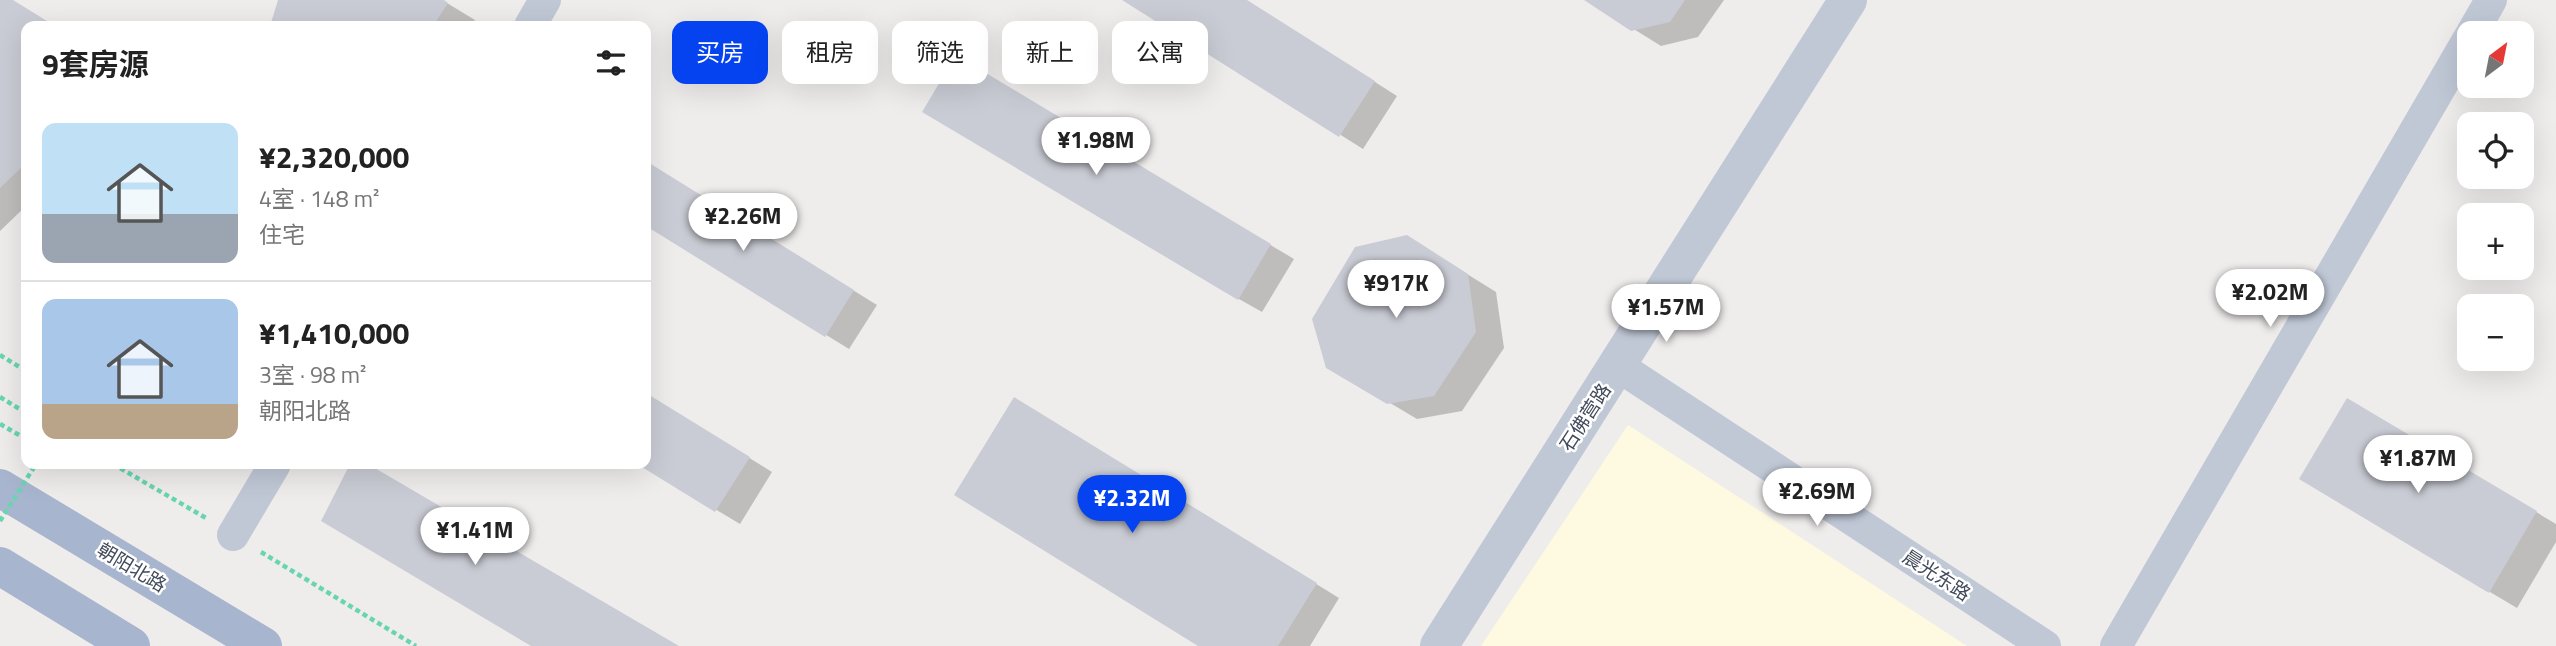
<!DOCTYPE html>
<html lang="zh">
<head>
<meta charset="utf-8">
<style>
  :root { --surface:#fff; --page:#f2f2f2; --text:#222; --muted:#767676; --line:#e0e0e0; --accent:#0543f0 }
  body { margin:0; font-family:"Titillium Web","Noto Sans SC",sans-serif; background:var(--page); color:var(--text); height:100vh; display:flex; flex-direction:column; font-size:26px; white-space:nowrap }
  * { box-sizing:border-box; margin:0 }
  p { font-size:23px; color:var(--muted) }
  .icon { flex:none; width:38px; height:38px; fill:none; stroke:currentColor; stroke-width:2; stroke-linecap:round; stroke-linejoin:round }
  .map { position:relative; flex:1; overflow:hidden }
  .drawer { position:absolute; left:21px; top:21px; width:630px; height:448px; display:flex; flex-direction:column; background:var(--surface); border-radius:14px; box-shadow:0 7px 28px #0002 }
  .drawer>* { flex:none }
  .hud { position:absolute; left:672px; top:21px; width:665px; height:63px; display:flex; gap:14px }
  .needle { width:46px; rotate:32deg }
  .fabs { position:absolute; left:2457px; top:21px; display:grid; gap:14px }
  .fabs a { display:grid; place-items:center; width:77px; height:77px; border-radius:14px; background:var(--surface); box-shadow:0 7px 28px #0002; font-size:35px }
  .price { position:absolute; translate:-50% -60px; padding:0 16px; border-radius:24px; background:#fff; color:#222; font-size:23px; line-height:46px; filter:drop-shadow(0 2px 4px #0008) }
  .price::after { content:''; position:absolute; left:50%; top:42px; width:21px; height:16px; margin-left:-10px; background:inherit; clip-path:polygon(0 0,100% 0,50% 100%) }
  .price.current { background:var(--accent); color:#fff }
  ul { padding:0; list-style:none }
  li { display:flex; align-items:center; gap:21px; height:175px; padding:0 21px }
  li+li { border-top:2px solid var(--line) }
  li span { display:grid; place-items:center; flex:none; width:196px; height:140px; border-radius:14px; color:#555 }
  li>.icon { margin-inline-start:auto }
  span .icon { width:84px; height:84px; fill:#fffc; stroke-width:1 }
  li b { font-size:30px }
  h2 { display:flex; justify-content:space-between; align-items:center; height:84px; padding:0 21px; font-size:30px }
  .pill { padding:0 24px; border-radius:14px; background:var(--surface); box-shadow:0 7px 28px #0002; font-size:24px; line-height:63px }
  .pill.current { background:var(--accent); color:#fff }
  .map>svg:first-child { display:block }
  .commercial { fill:#fefae1 }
  .shadow { fill:#0003 }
  .building { fill:#caccd5 }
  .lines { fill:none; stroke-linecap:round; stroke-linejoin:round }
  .path { stroke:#68d5b2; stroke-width:4.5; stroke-dasharray:5 3.5; stroke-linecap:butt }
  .minor { stroke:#c0c8d6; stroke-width:32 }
  .tertiary { stroke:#c0c8d6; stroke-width:38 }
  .primary { stroke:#a8b5cf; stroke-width:38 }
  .path-bridge { stroke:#68d5b2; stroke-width:4.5; stroke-dasharray:5 3.5; stroke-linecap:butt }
  .labels { text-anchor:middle; stroke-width:5; stroke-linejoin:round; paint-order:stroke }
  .street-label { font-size:19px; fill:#424b5b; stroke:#fff }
</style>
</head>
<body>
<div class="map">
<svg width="2556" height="646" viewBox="0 0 2556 646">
  <rect width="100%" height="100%" fill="#efecec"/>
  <!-- commercial -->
  <path class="commercial" d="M1628,425L1967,646H1481Z"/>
  <!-- shadow -->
  <path class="shadow" d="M0,0H12L54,26H26V206L0,231Z
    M280,0H442L475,20L471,26H272Z
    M1126,0H1246L1397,96L1363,149Z
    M1587,0H1724L1698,37L1661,46Z
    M980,71L1294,259L1262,312L1239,299Z
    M646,162L877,305L849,349L646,224Z
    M1435,254L1496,292L1504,348L1462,411L1417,419L1328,366Z
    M646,394L772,472L740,524L640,464H646Z
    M1038,413L1339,598L1310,646H1202Z
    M2376,416L2556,524V542L2517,608L2490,592Z"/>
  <!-- building -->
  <path class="building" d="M0,0H13L55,26H26V163L0,188Z
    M278,0H444L448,3L433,26H270Z
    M1122,0H1247L1375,81L1339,137Z
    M1584,0H1685L1670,22L1631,31Z
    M956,55L1271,244L1238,300L922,112Z
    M646,161L854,290L825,337L646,226Z
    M1407,235L1468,274L1476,332L1434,396L1387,404L1326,368L1312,319L1355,247Z
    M646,393L750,457L715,512L637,464H646Z
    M1014,397L1317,583L1278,646H1198L954,495Z
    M2347,398L2537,511L2489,593L2299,479Z
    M350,464H368L679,646H531L321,521Z"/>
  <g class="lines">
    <!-- path -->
    <path class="path" d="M0,355L26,371
      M0,397L26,413
      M0,424L26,439
      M113,464L206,518
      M261,552L416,646"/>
    <!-- minor -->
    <path class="minor" d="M530,26L545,0
      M2472,33L2491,0
      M1618,366L2045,646
      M233,535L275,464
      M2116,646L2469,38"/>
    <!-- tertiary -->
    <path class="tertiary" d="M1439,646L1848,0"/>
    <!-- primary -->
    <path class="primary" d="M0,488L263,646
      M0,566L131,646"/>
    <!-- path-bridge -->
    <path class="path-bridge" d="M0,521L36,464"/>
  </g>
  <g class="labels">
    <!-- street labels -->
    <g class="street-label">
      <text transform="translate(1585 417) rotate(-57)" y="7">石佛营路</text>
      <text transform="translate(132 567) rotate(31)" y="7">朝阳北路</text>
      <text transform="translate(1937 575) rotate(33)" y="7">晨光东路</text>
    </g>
  </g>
</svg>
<div class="fabs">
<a><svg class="needle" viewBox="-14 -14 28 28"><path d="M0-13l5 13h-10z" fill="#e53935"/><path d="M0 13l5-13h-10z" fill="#767676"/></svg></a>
<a><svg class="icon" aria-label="locate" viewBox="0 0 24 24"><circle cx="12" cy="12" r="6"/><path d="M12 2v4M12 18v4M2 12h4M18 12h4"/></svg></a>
<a>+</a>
<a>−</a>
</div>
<b class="price" style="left:1096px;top:177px">¥1.98M</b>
<b class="price" style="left:743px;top:253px">¥2.26M</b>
<b class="price" style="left:1396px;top:320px">¥917K</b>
<b class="price" style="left:2270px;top:329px">¥2.02M</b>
<b class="price" style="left:1666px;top:344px">¥1.57M</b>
<b class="price" style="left:2418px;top:495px">¥1.87M</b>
<b class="price" style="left:1817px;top:528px">¥2.69M</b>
<b class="price current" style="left:1132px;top:535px">¥2.32M</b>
<b class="price" style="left:475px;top:567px">¥1.41M</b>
<div class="hud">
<a class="pill current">买房</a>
<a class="pill">租房</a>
<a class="pill">筛选</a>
<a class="pill">新上</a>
<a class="pill">公寓</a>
</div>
<section class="drawer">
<h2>9套房源<svg class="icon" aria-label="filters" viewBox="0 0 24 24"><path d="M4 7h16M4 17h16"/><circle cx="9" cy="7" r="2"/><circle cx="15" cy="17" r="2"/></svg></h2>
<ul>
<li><span style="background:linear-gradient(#bfe0f5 65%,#9aa5b1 0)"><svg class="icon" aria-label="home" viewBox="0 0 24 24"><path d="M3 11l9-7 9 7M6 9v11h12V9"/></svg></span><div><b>¥2,320,000</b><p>4室 · 148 m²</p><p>住宅</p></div></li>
<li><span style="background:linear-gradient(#a9c7e8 75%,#b9a48a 0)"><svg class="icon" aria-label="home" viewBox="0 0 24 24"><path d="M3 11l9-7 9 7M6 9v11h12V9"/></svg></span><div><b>¥1,410,000</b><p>3室 · 98 m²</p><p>朝阳北路</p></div></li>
</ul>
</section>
</div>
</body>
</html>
